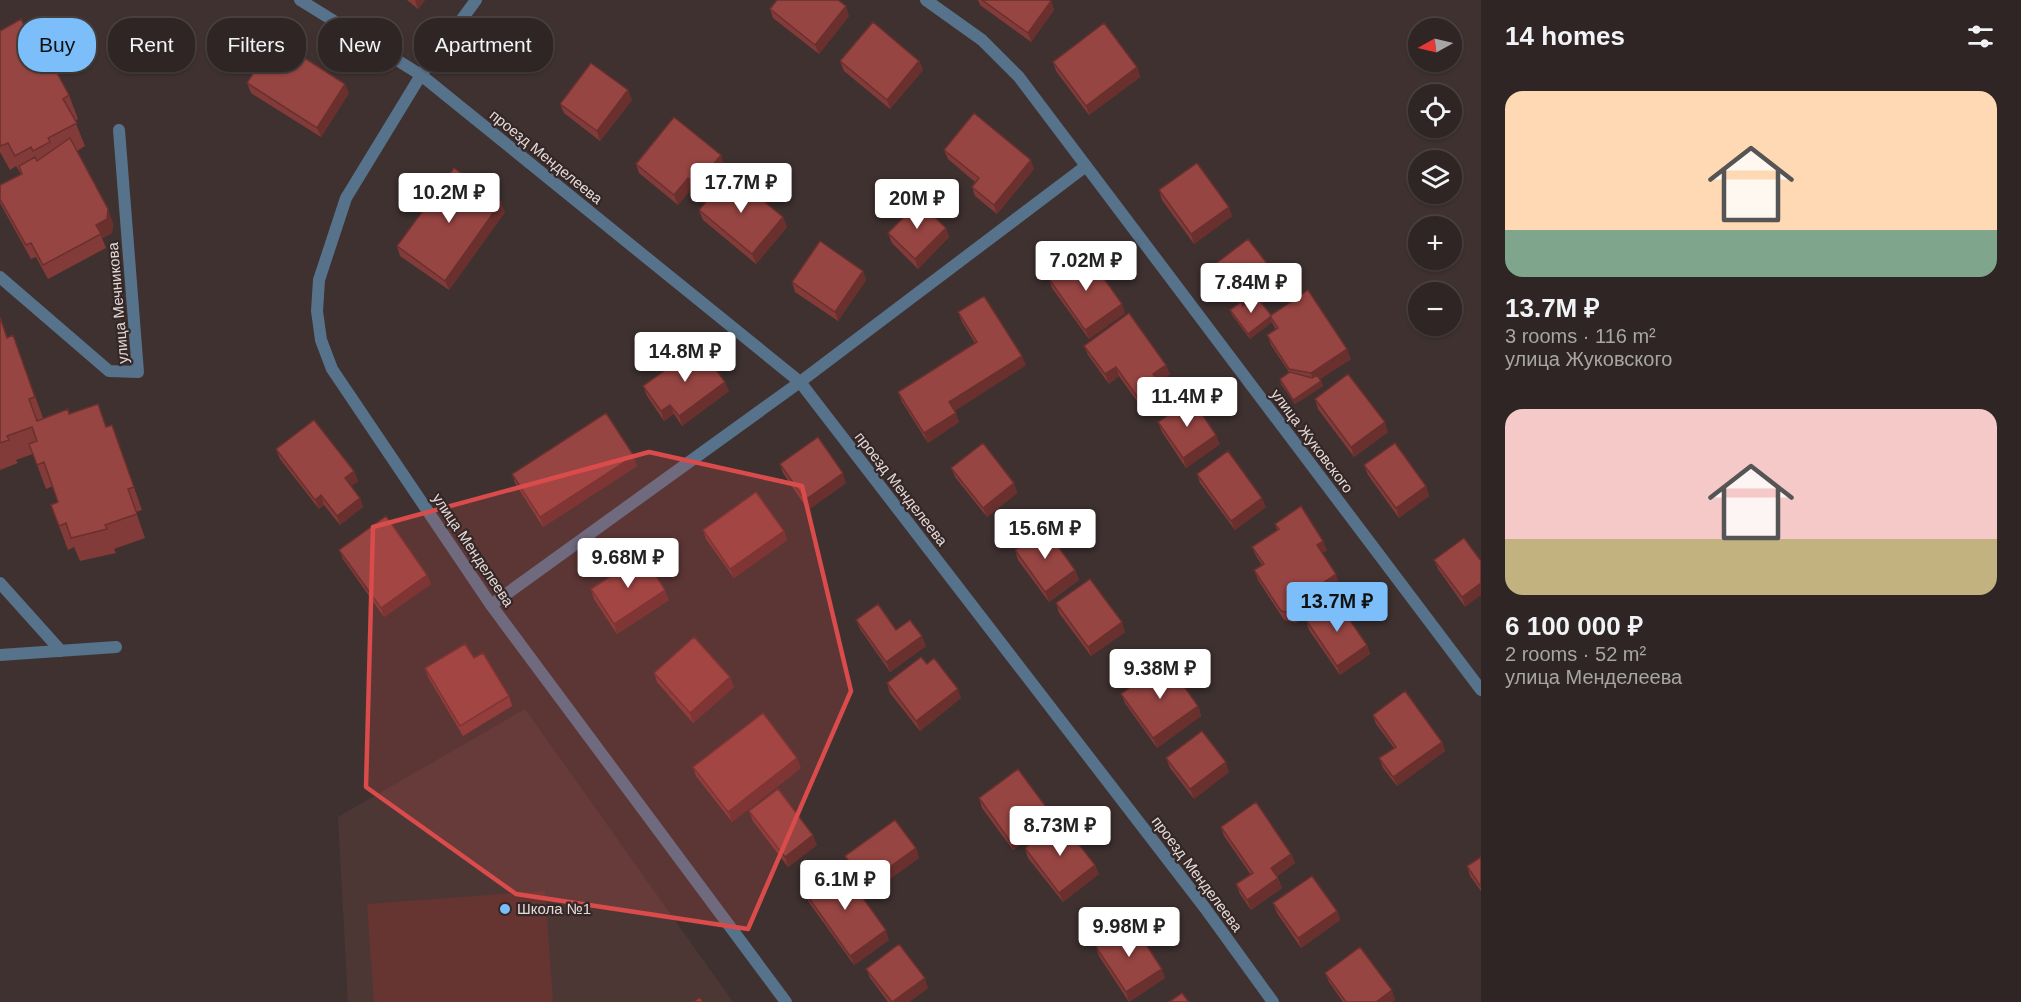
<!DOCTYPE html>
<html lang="en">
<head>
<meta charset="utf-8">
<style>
  :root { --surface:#2e2524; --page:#362d2c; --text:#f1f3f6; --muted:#a7a5a6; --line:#494241; --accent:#7bbef9 }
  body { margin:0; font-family:Helvetica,sans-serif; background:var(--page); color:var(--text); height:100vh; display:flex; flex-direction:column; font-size:22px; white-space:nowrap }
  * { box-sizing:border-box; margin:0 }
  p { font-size:20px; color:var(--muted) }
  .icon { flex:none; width:33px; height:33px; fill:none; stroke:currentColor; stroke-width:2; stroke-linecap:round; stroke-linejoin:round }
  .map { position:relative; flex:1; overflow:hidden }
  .side { display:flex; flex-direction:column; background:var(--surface); width:540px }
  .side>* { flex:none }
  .banner { position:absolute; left:18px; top:18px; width:570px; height:54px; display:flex; gap:12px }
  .needle { width:39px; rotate:262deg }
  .fabs { position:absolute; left:1408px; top:18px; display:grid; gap:12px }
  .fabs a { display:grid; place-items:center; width:54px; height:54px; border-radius:50%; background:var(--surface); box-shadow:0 2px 4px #0004,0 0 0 2px var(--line); font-size:30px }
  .price { position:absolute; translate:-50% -51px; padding:0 14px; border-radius:6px; background:#fff; color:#222; font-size:20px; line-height:39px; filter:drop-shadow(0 2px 3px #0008) }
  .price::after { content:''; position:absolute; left:50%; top:36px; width:18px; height:14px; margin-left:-9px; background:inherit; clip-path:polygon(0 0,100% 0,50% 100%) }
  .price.current { background:var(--accent); color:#111 }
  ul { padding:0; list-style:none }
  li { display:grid; align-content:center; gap:12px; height:318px; padding:0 24px }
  li span { display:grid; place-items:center; height:186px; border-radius:18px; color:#555 }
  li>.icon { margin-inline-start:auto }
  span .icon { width:108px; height:108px; fill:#fffc; stroke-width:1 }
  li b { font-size:26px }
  h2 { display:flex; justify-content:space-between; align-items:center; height:72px; padding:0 24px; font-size:26px }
  .chip { padding:0 21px; border-radius:24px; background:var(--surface); box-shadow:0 2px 4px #0004,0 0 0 2px var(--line); font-size:21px; line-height:54px }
  .chip.current { background:var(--accent); color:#111 }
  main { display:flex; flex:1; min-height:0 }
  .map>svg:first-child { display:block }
  .built { fill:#4c3735 }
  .green { fill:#663532 }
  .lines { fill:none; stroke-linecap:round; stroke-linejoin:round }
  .lane { stroke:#57728b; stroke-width:12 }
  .street { stroke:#57728b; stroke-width:12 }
  .wall { fill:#823b39 }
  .shaded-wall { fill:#6a302e }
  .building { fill:#974542; stroke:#6a302e; stroke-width:1.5 }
  .marked { fill:#d94c4b; fill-opacity:0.2; stroke:#d94c4b; stroke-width:4.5; stroke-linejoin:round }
  .poi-dot { fill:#7bbef9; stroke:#342726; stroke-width:2 }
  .labels { text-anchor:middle; stroke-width:4.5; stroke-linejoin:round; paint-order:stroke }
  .street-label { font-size:15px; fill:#e3dad9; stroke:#342726 }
  .poi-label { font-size:15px; fill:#e3dad9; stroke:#342726; text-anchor:start }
</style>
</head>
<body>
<main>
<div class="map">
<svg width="1481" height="1002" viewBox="0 0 1481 1002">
  <rect width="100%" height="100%" fill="#3e3130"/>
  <!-- built -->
  <path class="built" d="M525,709L733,1002H348L338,817Z"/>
  <!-- green -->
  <path class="green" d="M545,891L553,1002H374L367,904Z"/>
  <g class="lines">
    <!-- lane -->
    <path class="lane" d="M0,583L61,651
      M491,605L800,382L1086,166
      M0,655L116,647"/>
    <!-- street -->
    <path class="street" d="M300,0L421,75L800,382L1205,908L1273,1002
      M476,0L421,75L346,198L319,280L317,311L321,340L332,369L491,605L786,1002
      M926,0L982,40L1019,77L1481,690
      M0,277L109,371L138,372L119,130"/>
  </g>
  <!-- wall -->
  <path class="wall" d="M407,0H425L418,9Z
    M978,0H1049L1051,1L1054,10L1031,42L980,5Z
    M770,9L849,16L819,54L773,18Z
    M0,31L32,41L69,95L78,119L75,121L85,146L77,151L113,223L112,233L102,238L106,248L48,279L36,257L31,259L0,203V185L21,174L16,166L10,170L0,152Z
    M840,61H919L923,70L890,109L844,71Z
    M1053,62L1137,67L1140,77L1089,115L1056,71Z
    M247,83L349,93L321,137L251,93Z
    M628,90L632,100L600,141L564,113L560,104Z
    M944,150L1034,169L997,214L975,196L972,187L975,182L948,159Z
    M636,164H724L700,194L692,188L678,205L639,173Z
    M1159,190L1232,216L1194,244L1162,200Z
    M699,210L783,217L787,227L756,264L703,220Z
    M505,212L449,290L400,256L397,246Z
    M946,228L949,237L918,269L892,243L888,233Z
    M1214,265L1276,275L1279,284L1259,300L1271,315L1351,359L1320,379L1323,386L1295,404L1281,384L1280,379L1289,372L1271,345L1267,335L1276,330L1272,322L1250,339L1232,315L1230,310L1239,303L1218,275Z
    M863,271L866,280L838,321L795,292L792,282Z
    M1049,279L1125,313L1089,339L1052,288Z
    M958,312L1026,365L954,411L959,422L928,443L902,402L898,392L975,343L962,322Z
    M0,317L8,338L13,335L43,418L70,414L106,427L112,425L142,510L136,512L145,538L114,549L116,553L80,561L74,547L68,550L51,505L58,502L53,486L46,489L33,454L16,460L18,463L0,470Z
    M1084,346L1170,374L1159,382L1166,396L1144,411L1119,376L1109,384L1088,355Z
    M643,386L729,391L682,426L674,414L664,421L647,396Z
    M1315,399L1388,432L1354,457L1318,409Z
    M1158,422L1220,444L1186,468L1162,432Z
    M276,449L354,471L358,481L351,486L360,498L363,507L340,525L324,505L319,509L280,459Z
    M780,464L846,483L808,510L783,473Z
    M1364,465L1426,486L1429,496L1399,518L1368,475Z
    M637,466L543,527L515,483L512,474Z
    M951,468L1014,483L1017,493L987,517L955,477Z
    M1197,474L1266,507L1235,530L1200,483Z
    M1275,524L1327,550L1322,553L1339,584L1309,604L1306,616L1296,623L1284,620L1258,580L1254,570L1262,565L1256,556L1252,547L1277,530Z
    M703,530L784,531L787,540L734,578L706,539Z
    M339,550L427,575L431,584L384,617L343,559Z
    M1015,550L1075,570L1079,580L1049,602L1018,560Z
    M1434,560L1481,561L1465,607L1438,569Z
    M591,589L669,600L617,634L594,599Z
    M1056,603L1125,632L1091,656L1059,613Z
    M856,620L896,630L926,646L890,672L860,629Z
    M1306,620L1367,645L1370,654L1340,675L1309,630Z
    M474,658L509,696L512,706L463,736L428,677L425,668Z
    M927,664L961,698L920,731L890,693L887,683Z
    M654,673L734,687L693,723L657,682Z
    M1121,694L1198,706L1201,716L1157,748L1125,703Z
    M1373,715L1442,742L1445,751L1397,786L1383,768L1379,758L1394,748L1376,724Z
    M1166,758L1229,772L1194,799L1170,768Z
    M693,767L801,768L732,822L696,776Z
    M979,798L1049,811L1053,821L1013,850L982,808Z
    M749,811L817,845L788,867L753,821Z
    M1221,827L1291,854L1295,863L1277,876L1282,888L1251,910L1240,894L1236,884L1251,875L1224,836Z
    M916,848L919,858L869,894L849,866L845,856Z
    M1025,848L1095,865L1099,874L1063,902L1028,858Z
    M1481,857V891L1470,876L1467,866Z
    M804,891L889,940L854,965L808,901Z
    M1273,903L1337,911L1340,920L1301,948L1277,913Z
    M1096,947L1165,978L1129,1002L1099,956Z
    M866,969L928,988L909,1002H888L870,978Z
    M1325,973L1395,1000L1392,1002H1343L1329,982Z"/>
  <!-- shaded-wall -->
  <path class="shaded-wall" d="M415,0H425L418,9Z
    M1051,1L1054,10L1031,42L1028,33Z
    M846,6L849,16L819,54L815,45Z
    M919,61L923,70L890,109L887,100Z
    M1137,67L1140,77L1089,115L1086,106Z
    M345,84L349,93L321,137L317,128Z
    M628,90L632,100L600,141L597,131Z
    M721,155L724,164L700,194L696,185Z
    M1031,160L1034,169L997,214L994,205Z
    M688,178L692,188L678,205L674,195Z
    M501,202L505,212L449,290L445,281Z
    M1229,207L1232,216L1194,244L1191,234Z
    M108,209L113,223L112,233L102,238L96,225Z
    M783,217L787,227L756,264L752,254Z
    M946,228L949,237L918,269L915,259Z
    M863,271L866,280L838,321L835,312Z
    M1276,275L1279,284L1245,311L1241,301Z
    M1122,304L1125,313L1089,339L1085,330Z
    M1270,317L1272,322L1250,339L1248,334Z
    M1347,349L1351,359L1314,383L1311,373Z
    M1022,356L1026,365L953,412L949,402Z
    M1166,365L1170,374L1157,384L1153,374Z
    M1116,367L1119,376L1109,384L1105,374Z
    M1321,381L1323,386L1295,404L1293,400Z
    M725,382L729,391L682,426L679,416Z
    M1162,386L1166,396L1144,411L1141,402Z
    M670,405L674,414L664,421L661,411Z
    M956,413L959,422L928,443L924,433Z
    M1385,422L1388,432L1354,457L1351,447Z
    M1216,435L1220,444L1186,468L1183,458Z
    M634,456L637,466L543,527L540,517Z
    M354,471L358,481L348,488L345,478Z
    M843,473L846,483L808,510L805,500Z
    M1014,483L1017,493L987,517L983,508Z
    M1426,486L1429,496L1399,518L1396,508Z
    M321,495L324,505L319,509L315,500Z
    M360,498L363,507L340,525L337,516Z
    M1262,498L1266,507L1235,530L1231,521Z
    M784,531L787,540L734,578L730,569Z
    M1323,541L1327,550L1320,555L1317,545Z
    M1075,570L1079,580L1049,602L1045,592Z
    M1336,574L1339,584L1309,604L1306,616L1296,623L1293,613L1305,595Z
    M427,575L431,584L384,617L381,608Z
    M1481,583V595L1465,607L1462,597Z
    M665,590L669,600L617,634L614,624Z
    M1122,622L1125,632L1091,656L1088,647Z
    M922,636L926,646L890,672L886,662Z
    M1367,645L1370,654L1340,675L1337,666Z
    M730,677L734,687L693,723L690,713Z
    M958,689L961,698L920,731L916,721Z
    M1198,706L1201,716L1157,748L1153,738Z
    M1442,742L1445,751L1397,786L1393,777Z
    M797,758L801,768L732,822L728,812Z
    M1226,762L1229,772L1194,799L1190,789Z
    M1049,811L1053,821L1013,850L1010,841Z
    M813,835L817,845L788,867L785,857Z
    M916,848L919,858L869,894L866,884Z
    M1291,854L1295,863L1275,877L1271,868Z
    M1095,865L1099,874L1063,902L1059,893Z
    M1278,878L1282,888L1251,910L1247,900Z
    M1337,911L1340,920L1301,948L1298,938Z
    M886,930L889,940L854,965L850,956Z
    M1162,969L1165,978L1129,1002L1126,992Z
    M925,978L928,988L909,1002H893Z
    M1392,990L1395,1000L1392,1002H1376Z"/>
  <!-- building -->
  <path class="building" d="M777,0H838L846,6L815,45L770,9Z
    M982,0H1049L1051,1L1028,33Z
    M21,19L32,41L38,38L69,95L63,99L77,123L48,138L50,142L33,151L31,147L15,156L8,143L1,146L0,143V31Z
    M873,22L919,61L887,100L840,61Z
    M1104,23L1137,67L1086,106L1053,62Z
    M275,39L345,84L317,128L247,83Z
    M591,63L628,90L597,131L560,104Z
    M974,113L1031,160L994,205L972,187L979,178L944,150Z
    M674,117L721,155L696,185L688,178L674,195L636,164Z
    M70,138L108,209L107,219L96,225L101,234L43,265L31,243L26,245L0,199V185L22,174L19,166L35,157L37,161Z
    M1197,163L1229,207L1191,234L1159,190Z
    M454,168L501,202L445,281L397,246Z
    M730,173L783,217L752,254L699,210Z
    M919,202L946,228L915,259L888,233Z
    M1248,239L1276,275L1241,301L1214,265Z
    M820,241L863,271L835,312L792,282Z
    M1086,253L1122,304L1085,330L1049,279Z
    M1308,290L1347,349L1311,373L1289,369L1267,335L1278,328L1270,316Z
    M984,296L1022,356L949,402L956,413L924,433L898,392L977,342L958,312Z
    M1256,296L1271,315L1270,317L1248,334L1230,310L1241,302L1243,306Z
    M1129,313L1166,365L1153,374L1162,386L1141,402L1116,367L1105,374L1084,346Z
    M0,317L7,338L13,335L35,397L29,399L37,421L68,409L69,414L98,404L106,427L112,425L134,487L128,489L137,514L105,525L107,529L71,538L66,523L59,526L51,505L58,502L44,462L37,465L29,444L37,441L32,427L7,436L9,440L0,443Z
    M699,346L725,382L679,416L670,405L661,411L643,386Z
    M1290,372L1312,378L1317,375L1321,381L1293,400L1280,379Z
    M1348,374L1385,422L1351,447L1315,399Z
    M1192,399L1216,435L1183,458L1158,422Z
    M606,413L634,456L540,517L512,474Z
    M314,420L354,471L345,478L360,498L337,516L321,495L315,500L276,449Z
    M818,437L843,473L805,500L780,464Z
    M983,443L1014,483L983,508L951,468Z
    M1395,443L1426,486L1396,508L1364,465Z
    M1228,451L1262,498L1231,521L1197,474Z
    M756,492L784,531L730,569L703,530Z
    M1301,506L1323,541L1317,545L1336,574L1305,595L1303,607L1293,613L1281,611L1254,570L1264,564L1252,547L1279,529L1275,524Z
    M386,516L427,575L381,608L339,550Z
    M1045,528L1075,570L1045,592L1015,550Z
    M1464,538L1481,561V583L1462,597L1434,560Z
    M643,555L665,590L614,624L591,589Z
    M1090,579L1122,622L1088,647L1056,603Z
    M1336,600L1367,645L1337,666L1306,620Z
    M878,604L896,630L910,620L922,636L886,662L856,620Z
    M694,637L730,677L690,713L654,673Z
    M465,644L474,658L483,653L509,696L460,726L425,668Z
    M921,657L927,664L934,658L958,689L916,721L887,683Z
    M1166,661L1198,706L1153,738L1121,694Z
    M1405,691L1442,742L1393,777L1379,758L1396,747L1373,715Z
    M763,713L797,758L728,812L693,767Z
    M1202,731L1226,762L1190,789L1166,758Z
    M1018,769L1049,811L1010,841L979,798Z
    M778,789L813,835L785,857L749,811Z
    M1256,802L1291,854L1271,868L1278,878L1247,900L1236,884L1253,873L1221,827Z
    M895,820L916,848L866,884L845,856Z
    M1060,820L1095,865L1059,893L1025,848Z
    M1481,857V887L1467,866Z
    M840,866L886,930L850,956L804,891Z
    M1312,876L1337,911L1298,938L1273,903Z
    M1132,923L1162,969L1126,992L1096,947Z
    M899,944L925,978L892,1002L866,969Z
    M1360,947L1392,990L1376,1002H1346L1325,973Z
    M1182,993L1189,1002H1169Z
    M700,997L703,1002H693Z"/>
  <!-- marked area -->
  <path class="marked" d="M649,452L802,486L851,691L748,929L516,894L366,787L373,527Z"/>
  <!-- markers -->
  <circle class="poi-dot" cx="505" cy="909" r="6"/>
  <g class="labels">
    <!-- street labels -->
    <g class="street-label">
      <text transform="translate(546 157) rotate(39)" y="5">проезд Менделеева</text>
      <text transform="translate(118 303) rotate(-95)" y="5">улица Мечникова</text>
      <text transform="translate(1312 441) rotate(53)" y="5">улица Жуковского</text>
      <text transform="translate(901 489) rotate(52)" y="5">проезд Менделеева</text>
      <text transform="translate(473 550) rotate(56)" y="5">улица Менделеева</text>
      <text transform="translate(1197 874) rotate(53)" y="5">проезд Менделеева</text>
    </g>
    <!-- poi labels -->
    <g class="poi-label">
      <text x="517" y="914">Школа №1</text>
    </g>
  </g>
</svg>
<div class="fabs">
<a><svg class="needle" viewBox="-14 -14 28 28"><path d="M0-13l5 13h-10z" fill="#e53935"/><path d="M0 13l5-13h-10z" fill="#a7a5a6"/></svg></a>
<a><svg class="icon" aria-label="locate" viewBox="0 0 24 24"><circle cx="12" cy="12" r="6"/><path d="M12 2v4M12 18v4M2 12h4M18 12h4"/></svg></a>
<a><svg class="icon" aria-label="layers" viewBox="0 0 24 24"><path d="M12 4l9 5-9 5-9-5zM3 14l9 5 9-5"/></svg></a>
<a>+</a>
<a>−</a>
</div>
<b class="price" style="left:741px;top:214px">17.7M ₽</b>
<b class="price" style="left:449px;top:224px">10.2M ₽</b>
<b class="price" style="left:917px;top:230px">20M ₽</b>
<b class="price" style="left:1086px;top:292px">7.02M ₽</b>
<b class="price" style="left:1251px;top:314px">7.84M ₽</b>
<b class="price" style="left:685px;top:383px">14.8M ₽</b>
<b class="price" style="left:1187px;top:428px">11.4M ₽</b>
<b class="price" style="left:1045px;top:560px">15.6M ₽</b>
<b class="price" style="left:628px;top:589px">9.68M ₽</b>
<b class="price current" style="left:1337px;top:633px">13.7M ₽</b>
<b class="price" style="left:1160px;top:700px">9.38M ₽</b>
<b class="price" style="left:1060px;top:857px">8.73M ₽</b>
<b class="price" style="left:845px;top:911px">6.1M ₽</b>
<b class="price" style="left:1129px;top:958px">9.98M ₽</b>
<div class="banner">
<a class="chip current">Buy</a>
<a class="chip">Rent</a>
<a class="chip">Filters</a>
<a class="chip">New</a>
<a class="chip">Apartment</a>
</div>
</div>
<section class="side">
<h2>14 homes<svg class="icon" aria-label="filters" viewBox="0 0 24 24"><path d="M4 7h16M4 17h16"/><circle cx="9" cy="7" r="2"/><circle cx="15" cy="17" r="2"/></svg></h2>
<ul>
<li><span style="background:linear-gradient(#ffd9b3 75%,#7fa58c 0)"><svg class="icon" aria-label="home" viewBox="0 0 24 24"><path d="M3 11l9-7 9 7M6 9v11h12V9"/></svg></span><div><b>13.7M ₽</b><p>3 rooms · 116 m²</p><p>улица Жуковского</p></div></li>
<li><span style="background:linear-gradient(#f6c9c9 70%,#c2b280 0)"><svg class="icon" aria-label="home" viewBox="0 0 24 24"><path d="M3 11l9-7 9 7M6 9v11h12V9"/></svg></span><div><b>6 100 000 ₽</b><p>2 rooms · 52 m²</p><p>улица Менделеева</p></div></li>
</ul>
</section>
</main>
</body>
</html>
